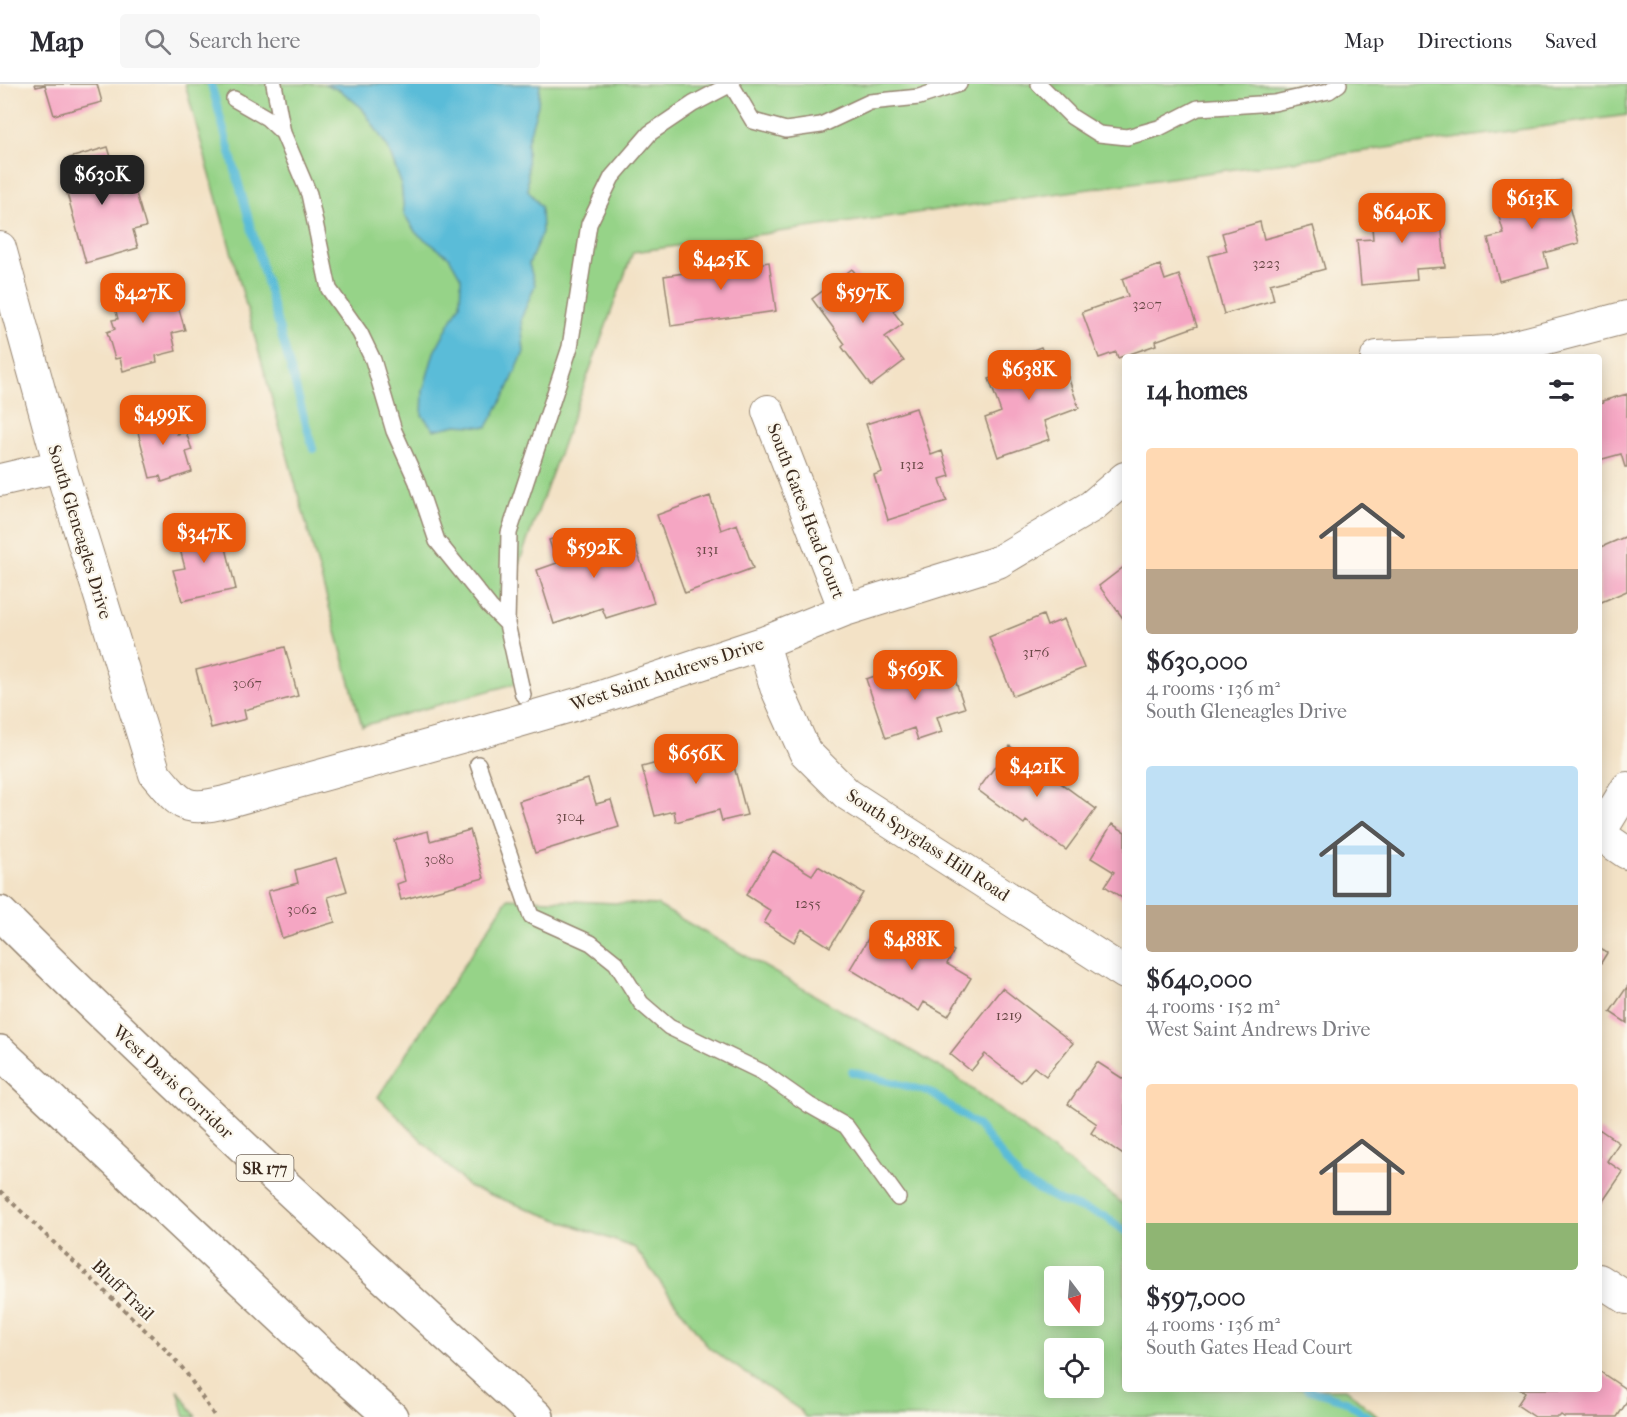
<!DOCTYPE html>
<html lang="en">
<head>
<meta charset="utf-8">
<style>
  :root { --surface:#fff; --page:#f7f7f7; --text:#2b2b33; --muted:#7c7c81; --line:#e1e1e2; --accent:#ea580c }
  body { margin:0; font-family:"IM FELL French Canon",serif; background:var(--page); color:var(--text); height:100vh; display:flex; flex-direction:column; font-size:22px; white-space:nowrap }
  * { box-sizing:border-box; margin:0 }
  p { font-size:20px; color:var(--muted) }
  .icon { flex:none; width:33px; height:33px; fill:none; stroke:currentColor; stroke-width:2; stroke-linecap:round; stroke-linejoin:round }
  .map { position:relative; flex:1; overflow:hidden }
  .details { position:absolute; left:1122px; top:270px; width:480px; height:1038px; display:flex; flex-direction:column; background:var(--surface); border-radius:6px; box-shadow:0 3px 15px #0003 }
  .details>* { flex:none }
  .needle { width:39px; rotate:164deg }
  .fabs { position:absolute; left:1044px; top:1182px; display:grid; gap:12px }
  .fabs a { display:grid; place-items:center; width:60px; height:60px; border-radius:6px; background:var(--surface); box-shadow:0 3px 15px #0003; font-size:30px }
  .price { position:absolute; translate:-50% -51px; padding:0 14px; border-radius:12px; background:var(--accent); color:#fff; font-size:20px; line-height:39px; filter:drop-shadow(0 2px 3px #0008) }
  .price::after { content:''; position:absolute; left:50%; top:36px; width:18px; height:14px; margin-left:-9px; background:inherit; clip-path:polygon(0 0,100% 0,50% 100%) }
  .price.selected { background:#222; color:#fff }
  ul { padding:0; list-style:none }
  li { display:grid; align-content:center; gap:12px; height:318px; padding:0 24px }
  li span { display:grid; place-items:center; height:186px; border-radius:6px; color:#555 }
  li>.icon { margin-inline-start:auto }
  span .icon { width:108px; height:108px; fill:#fffc; stroke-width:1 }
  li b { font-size:26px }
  h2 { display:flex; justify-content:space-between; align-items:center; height:72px; padding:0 24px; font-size:26px }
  header { display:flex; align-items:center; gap:36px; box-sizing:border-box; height:84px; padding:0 30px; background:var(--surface); border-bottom:2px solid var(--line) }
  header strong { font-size:28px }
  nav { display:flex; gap:33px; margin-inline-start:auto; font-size:21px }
  .search { width:420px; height:54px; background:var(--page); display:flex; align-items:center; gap:15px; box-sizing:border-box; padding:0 21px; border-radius:6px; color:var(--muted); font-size:22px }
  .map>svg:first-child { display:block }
  .green { fill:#96d388; stroke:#687e53; stroke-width:1.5; fill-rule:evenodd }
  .water { fill:#5abcd8; stroke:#4a737b; stroke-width:1.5 }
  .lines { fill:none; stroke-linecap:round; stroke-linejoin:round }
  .stream { stroke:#5abcd8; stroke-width:8 }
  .building { fill:#f5a6c3 }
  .service-casing { stroke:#978672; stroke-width:18 }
  .minor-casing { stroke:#978672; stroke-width:34 }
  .motorway-casing { stroke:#978672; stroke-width:36 }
  .path { stroke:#978672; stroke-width:4; stroke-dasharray:4.5 4.5; stroke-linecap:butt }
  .service { stroke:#fff; stroke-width:15 }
  .minor { stroke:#fff; stroke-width:32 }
  .motorway { stroke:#fff; stroke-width:33 }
  .labels { text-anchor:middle; stroke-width:4.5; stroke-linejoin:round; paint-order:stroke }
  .number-label { font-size:15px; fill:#6a4947 }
  .shield { fill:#fbf7ec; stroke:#75685c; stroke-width:1.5 }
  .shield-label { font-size:16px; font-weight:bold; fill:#3b2a1e }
  .street-label { font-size:18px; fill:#3b2a1e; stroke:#fbf7ec }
</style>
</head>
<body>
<header>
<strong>Map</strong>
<div class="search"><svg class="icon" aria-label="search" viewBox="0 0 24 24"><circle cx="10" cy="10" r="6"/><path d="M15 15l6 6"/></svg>Search here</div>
<nav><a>Map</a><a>Directions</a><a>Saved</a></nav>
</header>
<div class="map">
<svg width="1627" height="1333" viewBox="0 0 1627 1333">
  <rect width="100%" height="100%" fill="#fbf7ec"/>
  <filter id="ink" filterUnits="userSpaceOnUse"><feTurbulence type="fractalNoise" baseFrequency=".0167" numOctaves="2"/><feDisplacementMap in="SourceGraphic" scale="12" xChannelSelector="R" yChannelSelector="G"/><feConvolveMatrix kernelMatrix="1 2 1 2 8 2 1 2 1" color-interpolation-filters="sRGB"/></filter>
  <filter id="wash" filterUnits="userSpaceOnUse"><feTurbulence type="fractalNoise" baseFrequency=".008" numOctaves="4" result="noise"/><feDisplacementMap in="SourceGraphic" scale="24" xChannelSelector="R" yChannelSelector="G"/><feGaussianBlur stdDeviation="1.35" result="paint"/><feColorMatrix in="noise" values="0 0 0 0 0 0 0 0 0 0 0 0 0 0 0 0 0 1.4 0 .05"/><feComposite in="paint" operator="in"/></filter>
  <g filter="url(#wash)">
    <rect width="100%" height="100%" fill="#f3e2c6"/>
    <!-- green -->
    <path class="green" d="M185,0H1627V31L633,168L510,504L521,598L362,642Z
      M508,814L657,821L952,990L1125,1121V1305H1346L1378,1333H805L800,1326L709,1264L635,1164L469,1103L378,1013ZM1054,1192H1094V1232H1054ZM1054,1264H1094V1304H1054Z
      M178,1306L196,1333H185Z"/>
    <!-- water -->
    <path class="water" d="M324,0H540L538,21L527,59L528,106L541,123L542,148L529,180L535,201L521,235L524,268L507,307L487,343L457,341L434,346L422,331L423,307L434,268L460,220L461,194L449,173L416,149L404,130L401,99L388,64L362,24L340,6Z"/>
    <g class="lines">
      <!-- stream -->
      <path class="stream" d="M211,0L313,365
        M852,988L930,1008L978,1042L1021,1096L1060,1117L1106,1133L1125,1147
        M1307,1305L1346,1317L1368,1333"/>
    </g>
    <g id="blocks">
      <!-- building -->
      <path class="building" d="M35,0H97L102,18L54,31L45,1L36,3Z
        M108,63L122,110L135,106L146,143L133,146L138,164L86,179L62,91L71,89L66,75Z
        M1562,96L1579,159L1544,169L1548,184L1499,197L1488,154L1504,150L1495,119L1517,113L1516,108Z
        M1426,115L1427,126L1440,125L1445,183L1416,185L1417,196L1361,201L1357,156L1373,155L1371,131L1396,129V117Z
        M1260,138L1264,155L1313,142L1325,185L1270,200L1274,216L1224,230L1208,172L1227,167L1222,149Z
        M750,167L751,181L769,178L776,227L671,242L664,192L719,184L717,172Z
        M1160,181L1165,196L1179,191L1197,242L1155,257L1156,261L1118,274L1116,268L1099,274L1082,228L1128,212L1122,195Z
        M852,185L872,211L885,201L900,221L893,227L903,240L885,253L904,277L871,302L842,263L845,260L812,215Z
        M156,193L165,225L178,222L185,246L172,249L176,267L156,272L157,278L123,287L120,274L115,275L107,248L115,245L112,236L118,235L110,205Z
        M1041,263L1045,273L1059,267L1079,324L1044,337L1050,355L998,373L985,334L1001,328L989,295L1018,285L1014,273Z
        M1627,310V383H1625L1621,370L1599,376V320L1603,319L1602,317Z
        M169,324L177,350L186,348L192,366L186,368L192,388L162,398L160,392L150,394L134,333Z
        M916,324L931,371L942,367L950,392L940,395L947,417L888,436L874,391L882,388L866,340Z
        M710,412L721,446L737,440L753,484L685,509L657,431Z
        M220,439L236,505L182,517L173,486L185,484L176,450Z
        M580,446L587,468L633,454L654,519L606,534L602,524L554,540L537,486L557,479L549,456Z
        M1627,452V507L1599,519V464Z
        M1125,482V537L1099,502Z
        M1043,531L1047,542L1064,535L1084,584L1013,612L989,553Z
        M285,563L298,612L244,626L246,635L211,644L196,586Z
        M950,581L965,624L937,633L942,648L918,656L914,644L886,654L866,595L899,584L903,597Z
        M728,660L747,731L722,737L719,726L676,738L674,727L655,732L642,683Z
        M1010,662L1096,725L1066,766L1026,737L1024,740L978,706Z
        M588,695L596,720L611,716L619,743L535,769L519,717Z
        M1112,740L1125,748V816L1105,802L1114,788L1091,774Z
        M470,746L484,794L401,816L397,800L405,797L394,756L428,747L430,757Z
        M773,767L812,791L818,782L863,809L830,863L802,845L794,858L764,839L771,827L746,811Z
        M337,774L347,807L328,813L335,838L282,854L268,807L298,799L295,786Z
        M874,845L910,866L921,848L954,867L947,880L971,894L948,932L924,918L919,927L850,885Z
        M1599,864L1607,869L1599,882Z
        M1627,903V939L1610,928Z
        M1002,904L1073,959L1046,992L1034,983L1021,998L985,970L971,987L950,970Z
        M1097,978L1125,996V1072L1091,1049L1097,1040L1068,1020Z
        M1599,1045L1619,1059L1607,1077L1623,1088L1601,1120L1599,1119Z
        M1599,1287L1627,1306V1318L1617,1333H1564L1561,1331L1559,1333H1535L1517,1321L1525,1309L1519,1305H1599Z"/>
    </g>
  </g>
  <g filter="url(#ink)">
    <use href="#blocks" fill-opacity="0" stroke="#978672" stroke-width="1.5"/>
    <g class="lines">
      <defs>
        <path id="service" d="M274,0L283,49L309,110L329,205L360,249L373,276L394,347L417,398L437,457L490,523L507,540
          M731,0L753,37L786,46L821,41L870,18L919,13L959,0
          M1039,0L1072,33L1099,50L1127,53L1159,44L1198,24L1274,19L1329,7L1339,0
          M234,15L267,34L283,49
          M523,611L507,540L509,449L570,263L589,140L612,93L650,49L693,20L731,0
          M478,680L531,832L591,859L616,879L641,919L669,943L762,988L809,1021L846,1042L898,1114"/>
        <path id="minor" d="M0,164L60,382L155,690C181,721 184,728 225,718L515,638L598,614L763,559L845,526L998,478L1092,422L1125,394
          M1377,273L1493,268L1627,233
          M768,327L845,526
          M0,396L60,382
          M763,559L776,603L805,668L847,710L1125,889
          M1599,750L1627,704
          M1599,750L1627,769
          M1599,1196L1627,1214"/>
        <path id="motorway" d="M0,829C174,1002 355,1167 537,1333
          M0,968L324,1273L391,1333"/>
      </defs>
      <!-- service casing -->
      <use href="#service" class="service-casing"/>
      <!-- minor casing -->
      <use href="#minor" class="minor-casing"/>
      <!-- motorway casing -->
      <use href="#motorway" class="motorway-casing"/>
      <!-- path -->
      <path class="path" d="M0,1107L166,1266L185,1287L215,1333"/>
      <!-- service -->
      <use href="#service" class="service"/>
      <!-- minor -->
      <use href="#minor" class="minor"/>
      <!-- motorway -->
      <use href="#motorway" class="motorway"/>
    </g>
  </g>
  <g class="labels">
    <!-- number labels -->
    <g class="number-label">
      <text x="1266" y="184">3223</text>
      <text x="1147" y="225">3207</text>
      <text x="912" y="385">1312</text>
      <text x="707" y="470">3131</text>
      <text x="1036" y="573">3176</text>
      <text x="247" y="604">3067</text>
      <text x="570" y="737">3104</text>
      <text x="439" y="780">3080</text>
      <text x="808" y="824">1255</text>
      <text x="302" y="830">3062</text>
      <text x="1009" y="936">1219</text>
    </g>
    <!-- shield labels -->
    <rect class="shield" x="236.5" y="1071" width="57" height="26" rx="4.5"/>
    <g class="shield-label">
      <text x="265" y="1090">SR 177</text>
    </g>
    <!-- street labels -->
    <g class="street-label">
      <text transform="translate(806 427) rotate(69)" y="6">South Gates Head Court</text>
      <text transform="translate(80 448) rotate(73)" y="6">South Gleneagles Drive</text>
      <text transform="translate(667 590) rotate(-18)" y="6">West Saint Andrews Drive</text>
      <text transform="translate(928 761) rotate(33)" y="6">South Spyglass Hill Road</text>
      <text transform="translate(173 998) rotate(43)" y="6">West Davis Corridor</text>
      <text transform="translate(123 1206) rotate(44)" y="6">Bluff Trail</text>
    </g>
  </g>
</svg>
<div class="fabs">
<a><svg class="needle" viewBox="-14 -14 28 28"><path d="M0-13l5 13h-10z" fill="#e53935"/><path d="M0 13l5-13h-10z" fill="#7c7c81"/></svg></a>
<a><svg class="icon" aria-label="locate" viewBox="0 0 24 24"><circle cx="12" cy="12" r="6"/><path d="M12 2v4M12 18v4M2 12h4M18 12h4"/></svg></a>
</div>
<b class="price selected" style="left:102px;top:122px">$630K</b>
<b class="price" style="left:1532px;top:146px">$613K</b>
<b class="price" style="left:1402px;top:160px">$640K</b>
<b class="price" style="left:721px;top:207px">$425K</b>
<b class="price" style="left:143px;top:240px">$427K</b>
<b class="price" style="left:863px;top:240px">$597K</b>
<b class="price" style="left:1029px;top:317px">$638K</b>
<b class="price" style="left:163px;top:362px">$499K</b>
<b class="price" style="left:204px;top:480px">$347K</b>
<b class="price" style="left:594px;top:495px">$592K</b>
<b class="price" style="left:915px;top:617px">$569K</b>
<b class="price" style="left:696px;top:701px">$656K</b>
<b class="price" style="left:1037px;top:714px">$421K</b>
<b class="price" style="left:912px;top:887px">$488K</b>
<section class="details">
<h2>14 homes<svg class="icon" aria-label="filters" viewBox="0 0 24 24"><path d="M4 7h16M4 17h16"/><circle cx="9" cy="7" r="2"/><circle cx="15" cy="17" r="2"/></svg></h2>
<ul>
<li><span style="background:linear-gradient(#ffd9b3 65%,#b9a48a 0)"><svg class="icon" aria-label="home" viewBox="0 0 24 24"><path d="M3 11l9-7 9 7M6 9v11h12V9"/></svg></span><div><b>$630,000</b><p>4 rooms · 136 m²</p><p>South Gleneagles Drive</p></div></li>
<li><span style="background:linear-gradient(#bfe0f5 75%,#b9a48a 0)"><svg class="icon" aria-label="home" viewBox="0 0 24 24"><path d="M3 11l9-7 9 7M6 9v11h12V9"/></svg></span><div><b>$640,000</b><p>4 rooms · 152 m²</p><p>West Saint Andrews Drive</p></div></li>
<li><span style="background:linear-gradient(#ffd9b3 75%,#8fb573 0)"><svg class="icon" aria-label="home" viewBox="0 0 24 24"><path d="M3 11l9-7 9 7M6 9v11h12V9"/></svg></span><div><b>$597,000</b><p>4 rooms · 136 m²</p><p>South Gates Head Court</p></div></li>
</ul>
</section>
</div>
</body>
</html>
